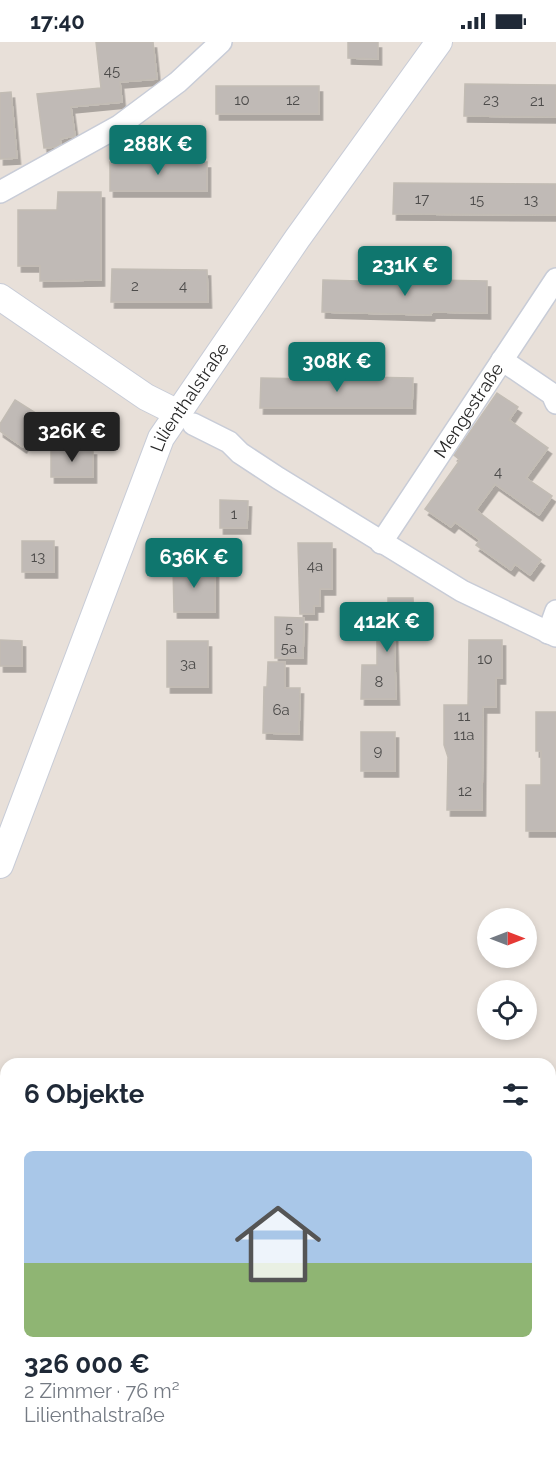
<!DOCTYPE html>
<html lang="de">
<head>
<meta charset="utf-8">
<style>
  :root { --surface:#fff; --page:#f2f2f3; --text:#1f2937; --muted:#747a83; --accent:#0f766e }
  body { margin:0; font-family:Raleway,sans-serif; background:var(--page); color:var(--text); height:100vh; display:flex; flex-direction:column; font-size:22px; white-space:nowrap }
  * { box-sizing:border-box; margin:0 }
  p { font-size:20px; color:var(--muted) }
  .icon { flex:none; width:33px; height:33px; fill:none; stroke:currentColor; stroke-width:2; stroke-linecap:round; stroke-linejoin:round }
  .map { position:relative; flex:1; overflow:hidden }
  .sheet { position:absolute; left:0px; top:1016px; width:556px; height:404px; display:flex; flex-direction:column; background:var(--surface); border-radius:18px 18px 0 0; box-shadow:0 3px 9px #0003 }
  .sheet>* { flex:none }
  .needle { width:39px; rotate:90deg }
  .controls { position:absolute; left:477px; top:866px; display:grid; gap:12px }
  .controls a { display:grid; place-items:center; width:60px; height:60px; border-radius:50%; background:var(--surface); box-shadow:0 3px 9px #0003; font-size:30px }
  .price { position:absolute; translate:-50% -51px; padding:0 14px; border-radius:6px; background:var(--accent); color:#fff; font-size:20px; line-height:39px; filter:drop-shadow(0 2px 3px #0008) }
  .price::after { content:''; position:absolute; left:50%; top:36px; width:18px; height:14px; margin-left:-9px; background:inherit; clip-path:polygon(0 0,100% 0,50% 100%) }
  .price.current { background:#222; color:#fff }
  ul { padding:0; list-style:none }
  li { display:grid; align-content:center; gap:12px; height:318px; padding:0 24px }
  li span { display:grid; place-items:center; height:186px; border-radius:9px; color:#555 }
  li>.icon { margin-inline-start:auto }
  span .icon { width:108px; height:108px; fill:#fffc; stroke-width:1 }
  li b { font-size:26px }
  h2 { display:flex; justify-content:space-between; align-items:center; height:72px; padding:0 24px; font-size:26px }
  .status { display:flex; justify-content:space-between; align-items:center; height:42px; padding:0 30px; background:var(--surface); direction:ltr }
  .status svg { height:16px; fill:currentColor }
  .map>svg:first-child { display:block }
  .green { fill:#b6d89c }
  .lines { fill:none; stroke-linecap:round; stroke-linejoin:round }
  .stream { stroke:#78cddf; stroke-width:5 }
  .building { fill:#c0bab6; stroke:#c2bcb4; stroke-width:1.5; filter:url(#shadow) }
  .minor-casing { stroke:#c8ccd7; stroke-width:24 }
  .tertiary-casing { stroke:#c8ccd7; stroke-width:28 }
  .primary-casing { stroke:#bebebe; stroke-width:34 }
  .minor { stroke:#fff; stroke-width:21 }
  .tertiary { stroke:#fff; stroke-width:26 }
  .primary { stroke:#deb868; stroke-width:32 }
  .labels { text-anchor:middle; stroke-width:5; stroke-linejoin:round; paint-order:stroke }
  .number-label { font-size:15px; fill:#4d4c4b }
  .street-label { font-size:18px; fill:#272727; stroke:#fff }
</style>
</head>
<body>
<div class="status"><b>17:40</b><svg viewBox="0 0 49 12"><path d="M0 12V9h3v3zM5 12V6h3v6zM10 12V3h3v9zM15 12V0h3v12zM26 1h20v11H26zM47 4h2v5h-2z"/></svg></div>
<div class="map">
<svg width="556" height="1418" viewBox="0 0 556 1418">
  <defs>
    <filter id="shadow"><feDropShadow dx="3.5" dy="6" stdDeviation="0" flood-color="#0004"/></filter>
  </defs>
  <rect width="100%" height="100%" fill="#e8e0d9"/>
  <!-- green -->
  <path class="green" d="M6,1382V1413H132L148,1418H0V1383Z"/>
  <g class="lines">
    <!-- stream -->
    <path class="stream" d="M303,1413L319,1418"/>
  </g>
  <!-- building -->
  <path class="building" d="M96,0H153L157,37L120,40L122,60L71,65L75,94L60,97L61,102L55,105L44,106L37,52L101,46Z
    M348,0H378V17L348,16Z
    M465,42L556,43V75L464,74Z
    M216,44H319V72H216Z
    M11,50L17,116L0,117V51Z
    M110,120H207V149H110Z
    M394,141L556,142V173L393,172Z
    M58,150H101V238L40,239V224H18V168H57Z
    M112,227L207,228L208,260H111Z
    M323,238L432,241V238L487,239V271L432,270L431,273L322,270Z
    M365,335L413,336L412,366H260L261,336L365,338Z
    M497,351L518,365L509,378L548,406L526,436L552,454L539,473L495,442L476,468L541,518L530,533L515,522L511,528L476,503L480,498L455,480L451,485L425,467L460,418L454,413Z
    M15,358L42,375L23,405L0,389V382Z
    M51,407H93V435H51Z
    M220,458L248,459L247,486H220Z
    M22,499H54V530H22Z
    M298,501H332V547H320V564H314V572H300Z
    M173,524H215V570H174Z
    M388,556H413L414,583H394L396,657H361L362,623H377V583H388Z
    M275,575L304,576L303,616H275Z
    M0,598L22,599V624H0Z
    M469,598H502V636H496V665H483L482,768H447L448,715L444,703V663H468Z
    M167,599H208V645H167Z
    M268,620H285V646H300L299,692L263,691L264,645H267Z
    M536,670H556V789H526V743H541V709H536Z
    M361,690H395V729H361Z"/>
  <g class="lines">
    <defs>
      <g id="minor">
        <path d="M0,150L119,84L178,40L221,0"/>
        <path d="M502,318L552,352L556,361"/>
        <path d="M193,382L229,400L240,411L278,436L462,549L556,594"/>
        <path id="s1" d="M381,501L556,237"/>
        <path d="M548,591L556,569"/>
      </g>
      <g id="tertiary">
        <path d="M0,255L146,355L178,371"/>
        <path id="s2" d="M0,823L161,396L297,197L439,0"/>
      </g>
      <path id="primary" d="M0,1348L6,1350
        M210,1413L226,1418"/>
    </defs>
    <!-- minor casing -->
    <use href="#minor" class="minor-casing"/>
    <!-- tertiary casing -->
    <use href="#tertiary" class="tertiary-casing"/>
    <!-- primary casing -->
    <use href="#primary" class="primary-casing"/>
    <!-- minor -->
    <use href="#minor" class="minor"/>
    <!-- tertiary -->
    <use href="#tertiary" class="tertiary"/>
    <!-- primary -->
    <use href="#primary" class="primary"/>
  </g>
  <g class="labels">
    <!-- number labels -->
    <g class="number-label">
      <text x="112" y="34">45</text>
      <text x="242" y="63">10</text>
      <text x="293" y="63">12</text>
      <text x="491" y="63">23</text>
      <text x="537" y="64">21</text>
      <text x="422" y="162">17</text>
      <text x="477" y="163">15</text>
      <text x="531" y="163">13</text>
      <text x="135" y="249">2</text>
      <text x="183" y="249">4</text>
      <text x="498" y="435">4</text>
      <text x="234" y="477">1</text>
      <text x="38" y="520">13</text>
      <text x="315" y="529">4a</text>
      <text x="289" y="591">5</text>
      <text x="289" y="611">5a</text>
      <text x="485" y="622">10</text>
      <text x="188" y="627">3a</text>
      <text x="379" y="645">8</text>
      <text x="281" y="673">6a</text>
      <text x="464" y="679">11</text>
      <text x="464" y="698">11a</text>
      <text x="378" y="714">9</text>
      <text x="465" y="754">12</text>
    </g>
    <!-- street labels -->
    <g class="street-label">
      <text dy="6" stroke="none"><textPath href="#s2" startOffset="506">Lilienthalstraße</textPath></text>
      <text dy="6" stroke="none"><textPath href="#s1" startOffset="159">Mengestraße</textPath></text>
    </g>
  </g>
</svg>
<div class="controls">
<a><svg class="needle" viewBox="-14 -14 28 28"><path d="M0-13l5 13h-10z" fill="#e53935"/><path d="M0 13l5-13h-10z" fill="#747a83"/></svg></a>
<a><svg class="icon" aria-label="locate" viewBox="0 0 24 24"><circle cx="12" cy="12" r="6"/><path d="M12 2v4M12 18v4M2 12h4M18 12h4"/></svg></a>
</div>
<b class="price" style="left:158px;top:134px">288K €</b>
<b class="price" style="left:405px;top:255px">231K €</b>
<b class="price" style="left:337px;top:351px">308K €</b>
<b class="price current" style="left:72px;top:421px">326K €</b>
<b class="price" style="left:194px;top:547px">636K €</b>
<b class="price" style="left:387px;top:611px">412K €</b>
<section class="sheet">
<h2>6 Objekte<svg class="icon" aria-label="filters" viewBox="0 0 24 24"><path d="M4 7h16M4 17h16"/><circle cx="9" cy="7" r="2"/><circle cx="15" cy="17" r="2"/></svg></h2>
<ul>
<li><span style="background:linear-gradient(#a9c7e8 60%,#8fb573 0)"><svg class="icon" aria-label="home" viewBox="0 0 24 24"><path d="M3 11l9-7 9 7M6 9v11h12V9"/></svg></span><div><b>326 000 €</b><p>2 Zimmer · 76 m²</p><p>Lilienthalstraße</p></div></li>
</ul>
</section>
</div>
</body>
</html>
